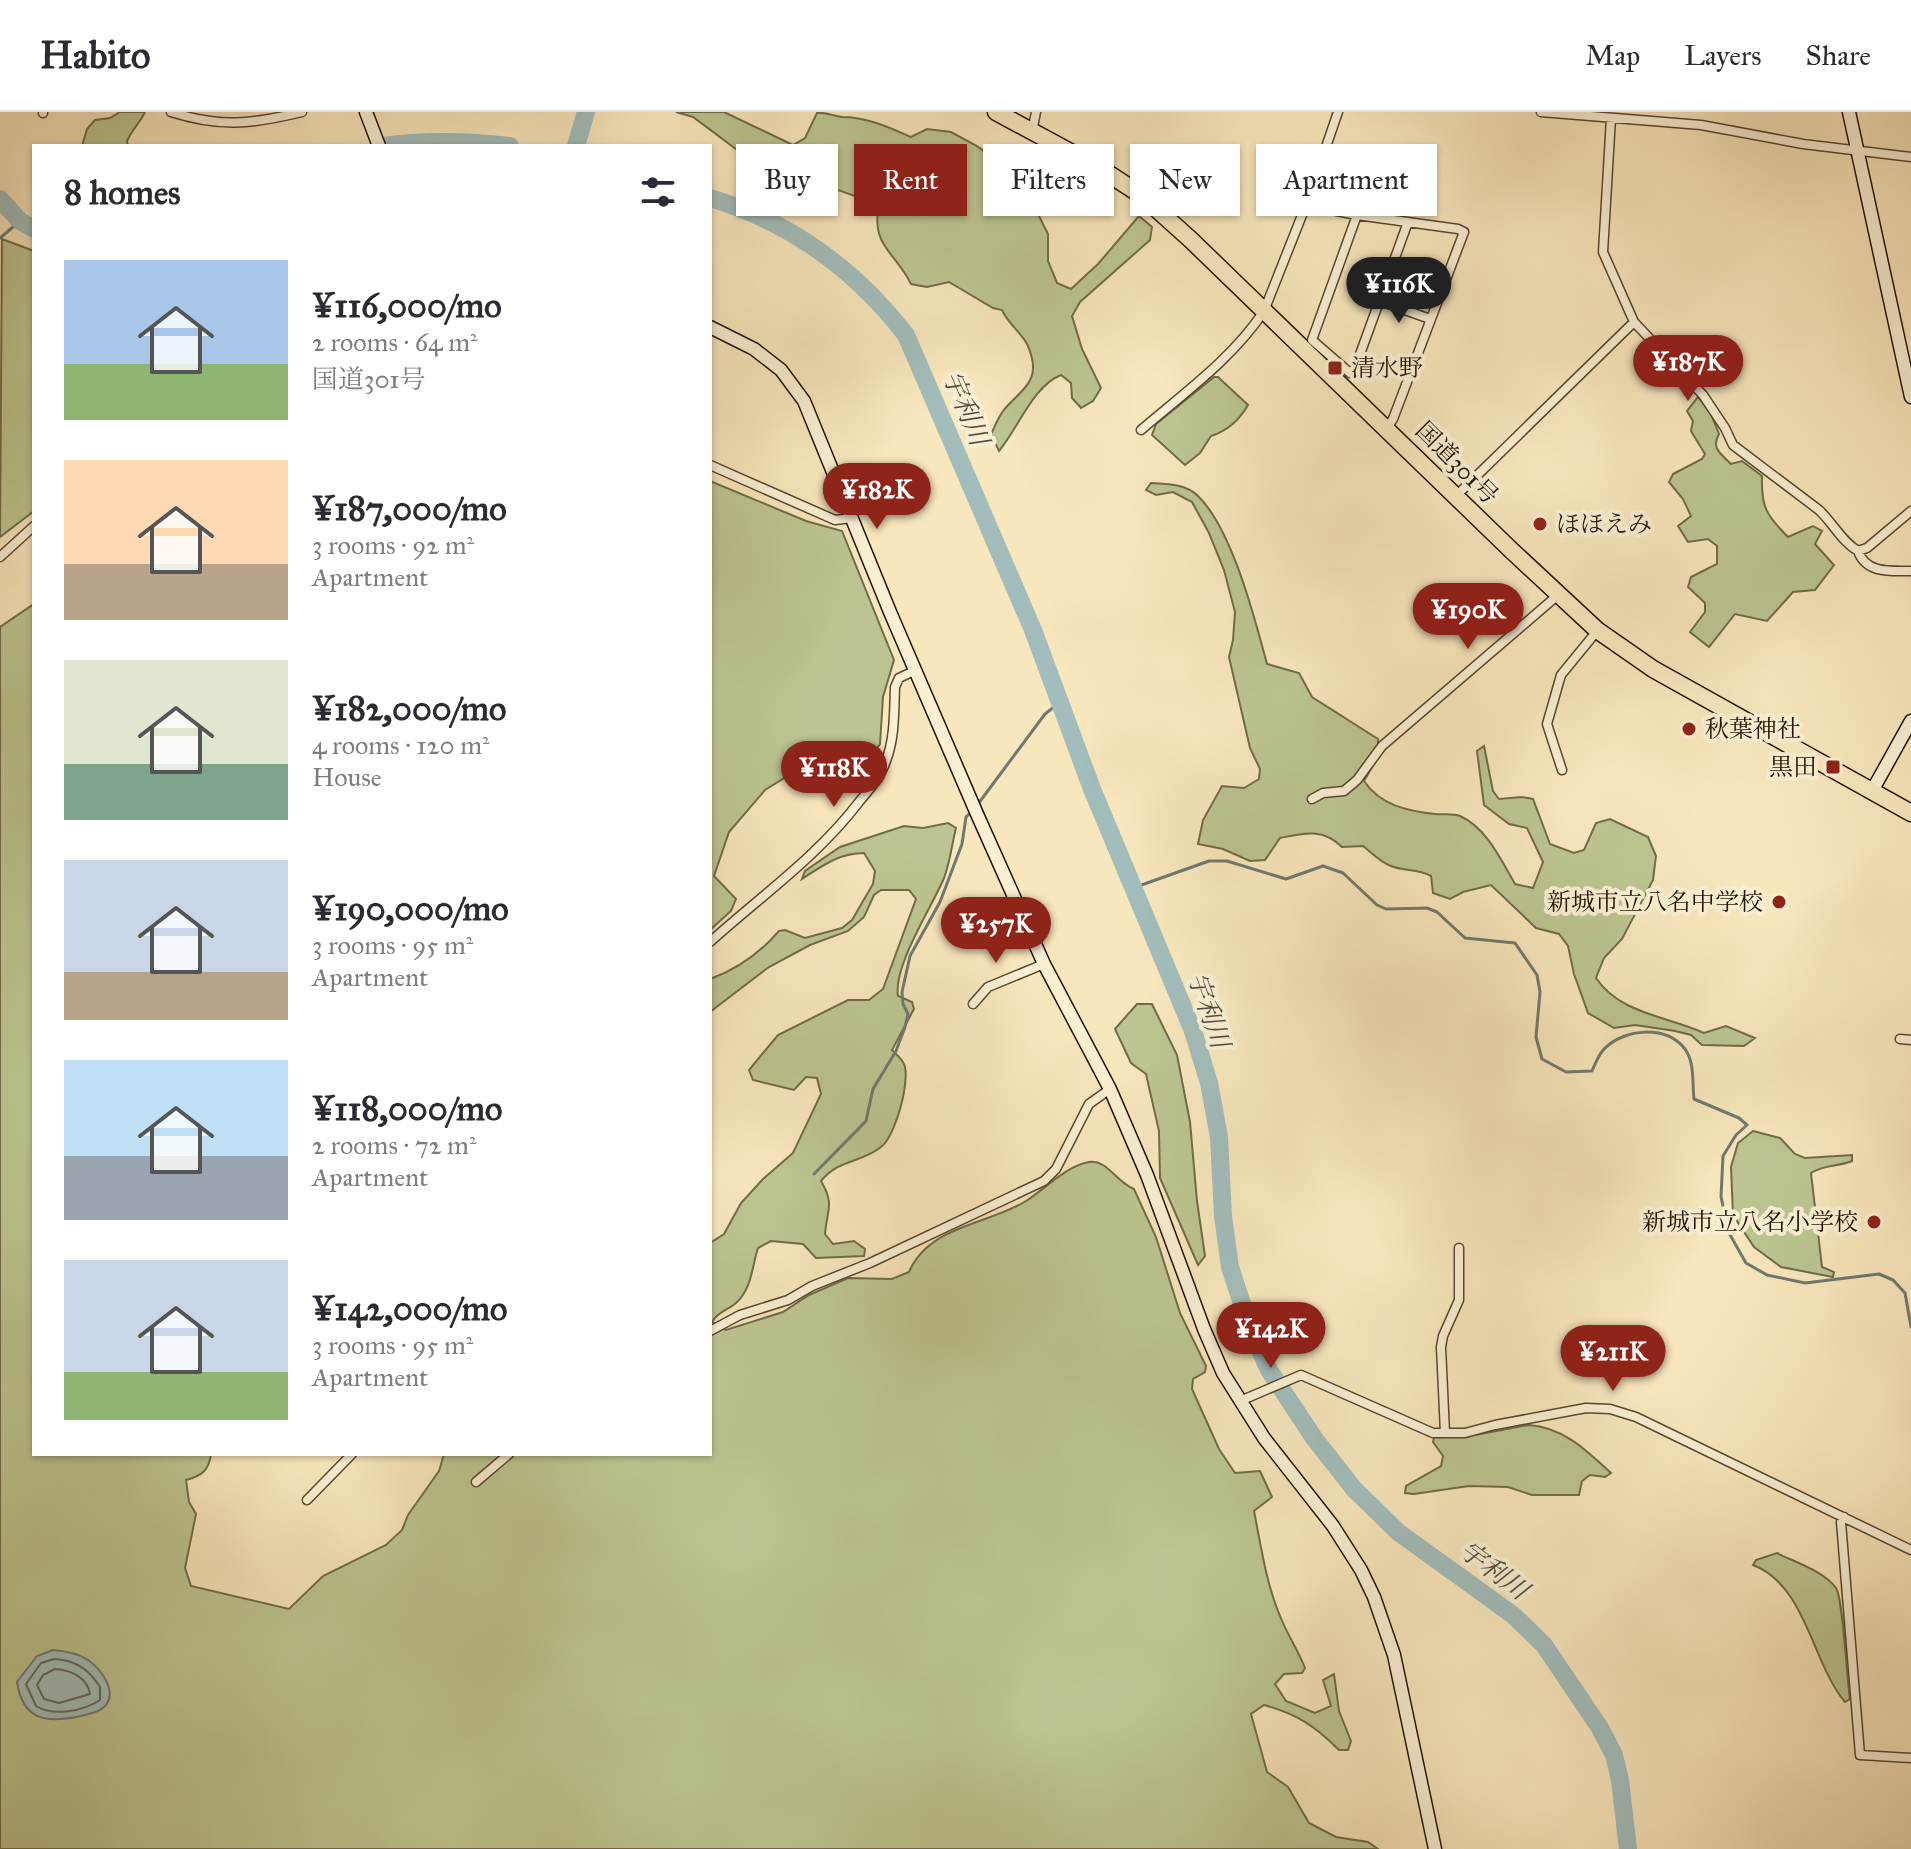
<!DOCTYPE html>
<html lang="en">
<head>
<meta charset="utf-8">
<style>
  :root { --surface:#fff; --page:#f2f2f3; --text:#2b2b33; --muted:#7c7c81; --line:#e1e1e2; --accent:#8f2418 }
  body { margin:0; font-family:"IM FELL Great Primer","Noto Serif JP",serif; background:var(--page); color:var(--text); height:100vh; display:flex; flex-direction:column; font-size:30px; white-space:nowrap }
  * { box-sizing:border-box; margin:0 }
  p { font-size:26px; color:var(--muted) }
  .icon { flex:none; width:44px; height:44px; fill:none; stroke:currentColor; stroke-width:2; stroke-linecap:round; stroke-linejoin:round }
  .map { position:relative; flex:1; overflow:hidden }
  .details { position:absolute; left:32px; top:32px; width:680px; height:1312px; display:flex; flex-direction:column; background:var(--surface); border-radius:0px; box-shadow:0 2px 6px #0004 }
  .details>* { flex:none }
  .guide { position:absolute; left:736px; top:32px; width:760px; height:72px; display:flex; gap:16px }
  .price { position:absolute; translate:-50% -68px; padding:0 18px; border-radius:28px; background:var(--accent); color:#fff; font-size:26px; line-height:52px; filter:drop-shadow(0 2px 4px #0008) }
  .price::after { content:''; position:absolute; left:50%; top:48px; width:24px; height:18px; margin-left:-12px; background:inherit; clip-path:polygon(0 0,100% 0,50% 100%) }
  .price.on { background:#222; color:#fff }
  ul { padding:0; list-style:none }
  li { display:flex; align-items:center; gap:24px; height:200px; padding:0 32px }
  li span { display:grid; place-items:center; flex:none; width:224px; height:160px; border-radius:0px; color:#555 }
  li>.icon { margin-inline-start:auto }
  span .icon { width:96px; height:96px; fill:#fffc; stroke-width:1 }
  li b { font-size:34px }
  h2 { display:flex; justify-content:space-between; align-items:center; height:96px; padding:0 32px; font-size:34px }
  .pill { padding:0 28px; border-radius:0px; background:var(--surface); box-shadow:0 2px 6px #0004; font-size:28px; line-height:72px }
  .pill.on { background:var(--accent); color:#fff }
  header { display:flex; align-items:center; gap:48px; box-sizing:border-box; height:112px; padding:0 40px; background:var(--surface); border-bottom:2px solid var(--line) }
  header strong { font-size:38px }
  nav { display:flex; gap:44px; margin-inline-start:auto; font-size:28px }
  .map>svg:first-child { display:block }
  .green { fill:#bcc591; stroke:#706c48; stroke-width:2 }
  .water { fill:#a2bdbb; stroke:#707970; stroke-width:2 }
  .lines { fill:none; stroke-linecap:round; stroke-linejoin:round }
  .shore { stroke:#63685e; stroke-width:2 }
  .stream { stroke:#707970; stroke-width:3 }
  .river { stroke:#a2bdbb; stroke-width:18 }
  .street-casing { stroke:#59472f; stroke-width:11 }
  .secondary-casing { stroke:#241200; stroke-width:15 }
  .highway-casing { stroke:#241200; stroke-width:19 }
  .street { stroke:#faefd3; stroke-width:8 }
  .secondary { stroke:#faefd3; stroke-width:12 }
  .highway { stroke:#f8e6bc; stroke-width:16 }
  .poi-dot { fill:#8f2418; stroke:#faefd3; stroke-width:3 }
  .labels { text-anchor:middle; stroke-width:8; stroke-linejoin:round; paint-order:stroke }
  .poi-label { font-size:24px; fill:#241200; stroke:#faefd3; text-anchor:start }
  .street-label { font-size:24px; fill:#241200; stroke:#faefd3 }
  .water-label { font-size:26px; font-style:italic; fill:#504e41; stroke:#faefd3 }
</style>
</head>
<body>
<header>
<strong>Habito</strong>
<nav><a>Map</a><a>Layers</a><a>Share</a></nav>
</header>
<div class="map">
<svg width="1911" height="1737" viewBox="0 0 1911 1737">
  <rect width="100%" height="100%" fill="#f8e6bc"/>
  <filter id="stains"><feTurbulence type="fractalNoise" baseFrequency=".0025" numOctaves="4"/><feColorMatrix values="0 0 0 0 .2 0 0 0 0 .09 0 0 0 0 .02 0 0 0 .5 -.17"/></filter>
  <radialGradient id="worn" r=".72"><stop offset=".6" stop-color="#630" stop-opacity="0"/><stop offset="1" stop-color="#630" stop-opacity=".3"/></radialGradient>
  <!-- green -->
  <path class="green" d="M120,0H145C141,10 132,17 127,29L128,34H82L87,17L95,8L110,6Z
    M676,0H724L793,33L805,26L817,1C829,0 832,4 842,5C866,5 888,15 911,25L927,17L951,20L977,34L1003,54L1014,81L1034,94L1048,122V149L1057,171L1071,177L1098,152L1139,104L1152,115L1150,128L1080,190L1072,204L1082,237L1101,276L1093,289L1081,296L1072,286L1071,271L1061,263C1033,274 1019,315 999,339L991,322C995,314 998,306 1003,299C1022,276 1043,270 1028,234C1023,222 1008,212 1002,198L993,196L949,170L927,175L911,172C895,140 873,135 878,98L869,89L748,46L693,5Z
    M2,127L34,139V399L0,425Z
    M1214,265H1218L1248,293C1240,307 1227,319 1211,324L1200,341L1185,353L1152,323L1156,312Z
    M1698,285L1711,302L1719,322C1711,336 1720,341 1731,352L1742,349L1762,364C1761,395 1766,403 1788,425L1813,414L1822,419L1815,432L1834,453L1815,478L1793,480L1767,509L1735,502L1709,535L1690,520L1705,500V491L1688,475L1691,465L1717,452V434L1708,427L1688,430L1678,414L1691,404L1683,387L1669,370L1673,362L1702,347L1705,342L1691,319L1693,309L1687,299Z
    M710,369L806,409L842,419L894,548L883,585L880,632L869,647L839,639L812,649L765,678L729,720L714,764L736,787L731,799L710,818Z
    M1151,371C1167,372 1186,372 1198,384C1232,417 1255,507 1267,552L1299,561L1312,585L1378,627V645L1364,669C1380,693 1407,699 1435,702C1442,703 1453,701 1460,704C1487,716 1501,748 1515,772L1533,776L1543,750L1527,716L1509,712L1484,693L1477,639L1484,634L1493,679L1499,687L1522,685L1533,687L1550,732L1574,741L1584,738L1596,711L1610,707L1648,725L1656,744L1653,768L1622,827L1604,846L1596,866C1620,902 1667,904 1704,921L1726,914L1755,926L1744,934L1702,933L1691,923L1675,919L1635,913L1614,916L1588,901L1574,862L1568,834L1559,822L1536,816L1491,773L1463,780L1450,787L1433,781L1431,764C1416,756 1406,760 1391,754C1381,751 1372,741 1363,734L1342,735C1323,716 1304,721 1280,726L1265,748L1250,749L1223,737L1198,732L1203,708L1222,674L1244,676L1259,667L1260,657L1250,636L1229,545L1233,528L1235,500L1224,458L1209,421L1192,390L1173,380L1156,383L1146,378Z
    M34,492V1342H211C209,1358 202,1364 186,1368L189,1390L196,1402L185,1456L191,1474L289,1497L323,1464L386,1433L402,1418L408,1403L439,1359L444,1342H710V1131L724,1122L741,1091L763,1067L793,1041L821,982L817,966L806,965L794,978L753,968L749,958L778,923L848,888H869L883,877L916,787L909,778H881L874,783L864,805L848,819L810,833L769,855L710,900V867C738,857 760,841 779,819L785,818L805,826L842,816L852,808L873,772L875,759L864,741C839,741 822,754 802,767L805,759L840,735L904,714L923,716L948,711L956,716C952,732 950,750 944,766C932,795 893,854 898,884L912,890L914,897L892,938C896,942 902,947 904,952C911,968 895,1025 881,1035C861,1051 839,1047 821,1069C835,1093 827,1097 825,1122L833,1132L854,1129L865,1137L864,1144L816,1146L803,1132L771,1129L758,1136C752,1154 752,1176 737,1190C729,1198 718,1199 712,1210L726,1218L783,1200L809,1183L848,1166L892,1167L909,1160C929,1113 988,1113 1026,1089C1045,1077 1066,1054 1089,1050C1107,1047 1116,1070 1134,1077L1156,1125L1180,1201L1206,1254L1205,1260L1193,1267L1192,1277L1219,1337L1235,1361L1260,1359L1272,1385L1254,1399C1261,1434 1266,1471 1280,1504C1287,1522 1298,1538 1305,1556L1302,1561L1284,1562L1275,1572L1286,1589L1315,1601L1331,1594L1323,1568L1334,1562L1339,1599L1351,1629L1348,1638H1339C1315,1614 1297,1602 1264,1593L1251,1602L1267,1660L1288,1675L1309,1711L1336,1725L1368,1730L1378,1737H0V515Z
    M1137,892H1152L1177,943L1190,1010L1197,1089L1205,1144L1198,1153L1160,1066L1159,1019L1146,962L1131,951L1115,917Z
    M1753,1019L1780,1026L1795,1042L1805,1046L1852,1043V1049C1838,1055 1824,1052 1811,1061L1822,1155L1834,1160L1833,1165L1781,1155L1754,1135L1733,1103L1731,1055L1738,1031Z
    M1529,1313C1563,1315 1587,1339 1611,1361L1605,1365L1590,1363L1582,1369L1579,1383H1532L1508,1375L1469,1374L1414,1382L1405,1381L1406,1374L1441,1354L1443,1344L1433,1330L1434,1325C1467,1327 1497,1318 1529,1313Z
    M1777,1441C1794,1450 1824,1459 1836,1476C1843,1486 1847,1569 1850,1587L1845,1590C1812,1551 1806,1473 1753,1453L1756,1448Z"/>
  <!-- water -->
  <path class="water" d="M53,1538C65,1539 78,1541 88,1548C101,1557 119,1581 104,1595C98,1601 89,1602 81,1604C48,1611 23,1610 17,1570L37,1544Z"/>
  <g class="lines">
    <!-- shore -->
    <path class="shore" d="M54,1547C75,1548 89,1557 100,1575V1588C83,1599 54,1605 36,1594L26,1572L41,1551Z
      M55,1557C71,1558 88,1566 90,1582L59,1591L44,1587L37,1573L43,1563Z"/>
    <!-- stream -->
    <path class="stream" d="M0,126L20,109
      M978,692L1045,602L1059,591
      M1133,776L1209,749H1227L1286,767L1323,754L1343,761L1377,793L1386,797L1427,796L1437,800L1465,826L1515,831L1537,863L1540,880L1536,925L1542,947L1566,960L1592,959C1595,952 1599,942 1604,937C1625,916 1666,913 1685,937C1695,951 1692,970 1694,987L1739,1006L1747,1013L1736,1023L1723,1044L1721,1085L1729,1121L1746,1151L1767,1163L1805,1171L1879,1162L1893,1168L1905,1181L1911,1215
      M814,1062L866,1009L873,977L896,939L905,915L908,902L903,892L902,880L910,844L940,790L962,732L966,705L970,701"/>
    <!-- river -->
    <path class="river" d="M383,34C425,28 467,29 510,34
      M576,34L586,0
      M710,86C790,110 855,157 906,223L1033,518L1092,677L1193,919L1209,971L1219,1025L1223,1104L1230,1155L1250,1216L1269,1258L1314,1326L1354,1377L1398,1420L1513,1503L1544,1533L1600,1616L1614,1643L1620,1668L1628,1737
      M0,87L20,109L34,117"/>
    <defs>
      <path id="street" d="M171,0C221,16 252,12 302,0
        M1541,0L1701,13L1803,32L1911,45
        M43,1V0
        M1611,6L1603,140L1634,210L1703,283L1725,316L1733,333L1819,398C1833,411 1842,430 1858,439L1867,436L1911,399
        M1032,20L1036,0
        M1306,93L1357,103L1458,117L1464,120L1393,307L1387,316
        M1357,103L1312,228L1350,261L1355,256L1408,110
        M1380,189L1430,207
        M1141,318C1183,282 1233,246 1264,199L1306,93L1338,0
        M710,353L835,408L852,406
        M1456,384L1634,210
        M1858,439C1866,462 1891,459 1911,459
        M0,445L34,414
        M1562,658L1547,612L1561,563L1597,519
        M1312,687L1323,681L1344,679L1357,668L1382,634L1558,483
        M710,830C761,784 817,745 859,690C869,678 881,664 886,649C895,625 894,600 895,575L899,566L914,559
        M973,892L988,875L1044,852
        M1900,927L1911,928
        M710,1219L740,1203L788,1188L812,1174L870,1151L1044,1069L1056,1057L1089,992L1110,977
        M1240,1289L1301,1263L1433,1321H1465L1495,1313L1586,1296L1610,1297L1636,1305L1911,1438
        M1445,1321L1441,1235L1443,1224L1459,1188V1136
        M476,1370L509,1342
        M307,1388L352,1342
        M1844,1405L1841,1410L1860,1643L1911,1646"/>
      <path id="secondary" d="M366,0L379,34
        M1849,0L1911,285
        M710,215L754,237L781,258L804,289L890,500L977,702L1044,852L1110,977L1147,1063L1204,1217L1223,1261L1264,1326L1333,1414L1361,1458L1374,1485L1394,1543L1435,1737
        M1872,679L1911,609"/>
      <path id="highway" d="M996,0L1100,56L1141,83L1191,128L1511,438L1597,518L1653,557L1911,701"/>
    </defs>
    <!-- street casing -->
    <use href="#street" class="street-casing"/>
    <!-- secondary casing -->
    <use href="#secondary" class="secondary-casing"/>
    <!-- highway casing -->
    <use href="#highway" class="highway-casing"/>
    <!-- street -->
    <use href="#street" class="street"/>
    <!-- secondary -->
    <use href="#secondary" class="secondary"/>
    <!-- highway -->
    <use href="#highway" class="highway"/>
  </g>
  <!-- markers -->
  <g class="poi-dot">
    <rect x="1327" y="248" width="16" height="16" rx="4"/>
    <circle cx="1540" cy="412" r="8"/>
    <circle cx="1689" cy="617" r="8"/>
    <rect x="1825" y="647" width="16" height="16" rx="4"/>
    <circle cx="1779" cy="790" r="8"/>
    <circle cx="1874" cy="1110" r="8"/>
  </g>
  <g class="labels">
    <!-- poi labels -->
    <g class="poi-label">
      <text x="1351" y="264">清水野</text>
      <text x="1556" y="420">ほほえみ</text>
      <text x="1705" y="625">秋葉神社</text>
      <text x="1817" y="663" text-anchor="end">黒田</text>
      <text x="1763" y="798" text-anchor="end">新城市立八名中学校</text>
      <text x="1858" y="1118" text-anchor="end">新城市立八名小学校</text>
    </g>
    <!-- street labels -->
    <g class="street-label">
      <text transform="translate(1457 351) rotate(45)" y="8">国道301号</text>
    </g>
    <!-- water labels -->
    <g class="water-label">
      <text transform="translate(966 296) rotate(67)" y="9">宇利川</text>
      <text transform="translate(1209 898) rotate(71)" y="9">宇利川</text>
      <text transform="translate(1494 1458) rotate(37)" y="9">宇利川</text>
    </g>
  </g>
  <rect width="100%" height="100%" filter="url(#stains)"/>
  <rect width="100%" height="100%" fill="url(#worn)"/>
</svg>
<b class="price on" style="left:1399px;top:213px">¥116K</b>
<b class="price" style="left:1688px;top:291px">¥187K</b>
<b class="price" style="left:877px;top:419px">¥182K</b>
<b class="price" style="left:1468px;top:539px">¥190K</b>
<b class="price" style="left:834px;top:697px">¥118K</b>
<b class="price" style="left:996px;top:853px">¥257K</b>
<b class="price" style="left:1271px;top:1258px">¥142K</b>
<b class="price" style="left:1613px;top:1281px">¥211K</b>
<div class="guide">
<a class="pill">Buy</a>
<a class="pill on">Rent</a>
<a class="pill">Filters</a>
<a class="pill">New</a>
<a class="pill">Apartment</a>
</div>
<section class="details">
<h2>8 homes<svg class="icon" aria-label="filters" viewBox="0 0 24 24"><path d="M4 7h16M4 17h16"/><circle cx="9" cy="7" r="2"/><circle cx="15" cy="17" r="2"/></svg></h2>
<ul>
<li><span style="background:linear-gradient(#a9c7e8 65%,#8fb573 0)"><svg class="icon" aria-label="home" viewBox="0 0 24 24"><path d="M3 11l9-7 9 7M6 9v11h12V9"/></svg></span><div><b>¥116,000/mo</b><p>2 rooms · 64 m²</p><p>国道301号</p></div></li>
<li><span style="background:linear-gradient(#ffd9b3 65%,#b9a48a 0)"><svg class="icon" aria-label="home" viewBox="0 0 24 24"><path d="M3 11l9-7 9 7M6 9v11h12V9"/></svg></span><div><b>¥187,000/mo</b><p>3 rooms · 92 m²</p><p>Apartment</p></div></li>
<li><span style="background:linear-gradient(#dfe7d0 65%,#7fa58c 0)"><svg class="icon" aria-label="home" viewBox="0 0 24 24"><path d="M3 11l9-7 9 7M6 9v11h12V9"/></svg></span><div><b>¥182,000/mo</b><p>4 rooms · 120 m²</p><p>House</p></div></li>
<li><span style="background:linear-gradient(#c9d6e8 70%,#b9a48a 0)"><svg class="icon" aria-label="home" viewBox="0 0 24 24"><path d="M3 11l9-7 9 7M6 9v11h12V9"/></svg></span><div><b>¥190,000/mo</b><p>3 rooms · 95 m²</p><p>Apartment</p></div></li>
<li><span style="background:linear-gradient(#bfe0f5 60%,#9aa5b1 0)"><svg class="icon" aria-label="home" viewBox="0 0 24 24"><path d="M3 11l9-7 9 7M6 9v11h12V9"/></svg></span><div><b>¥118,000/mo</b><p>2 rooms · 72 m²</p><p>Apartment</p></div></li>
<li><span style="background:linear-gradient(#c9d6e8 70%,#8fb573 0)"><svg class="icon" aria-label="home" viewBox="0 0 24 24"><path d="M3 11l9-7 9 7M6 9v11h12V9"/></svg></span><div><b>¥142,000/mo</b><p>3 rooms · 95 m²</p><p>Apartment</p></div></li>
</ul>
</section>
</div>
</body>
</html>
